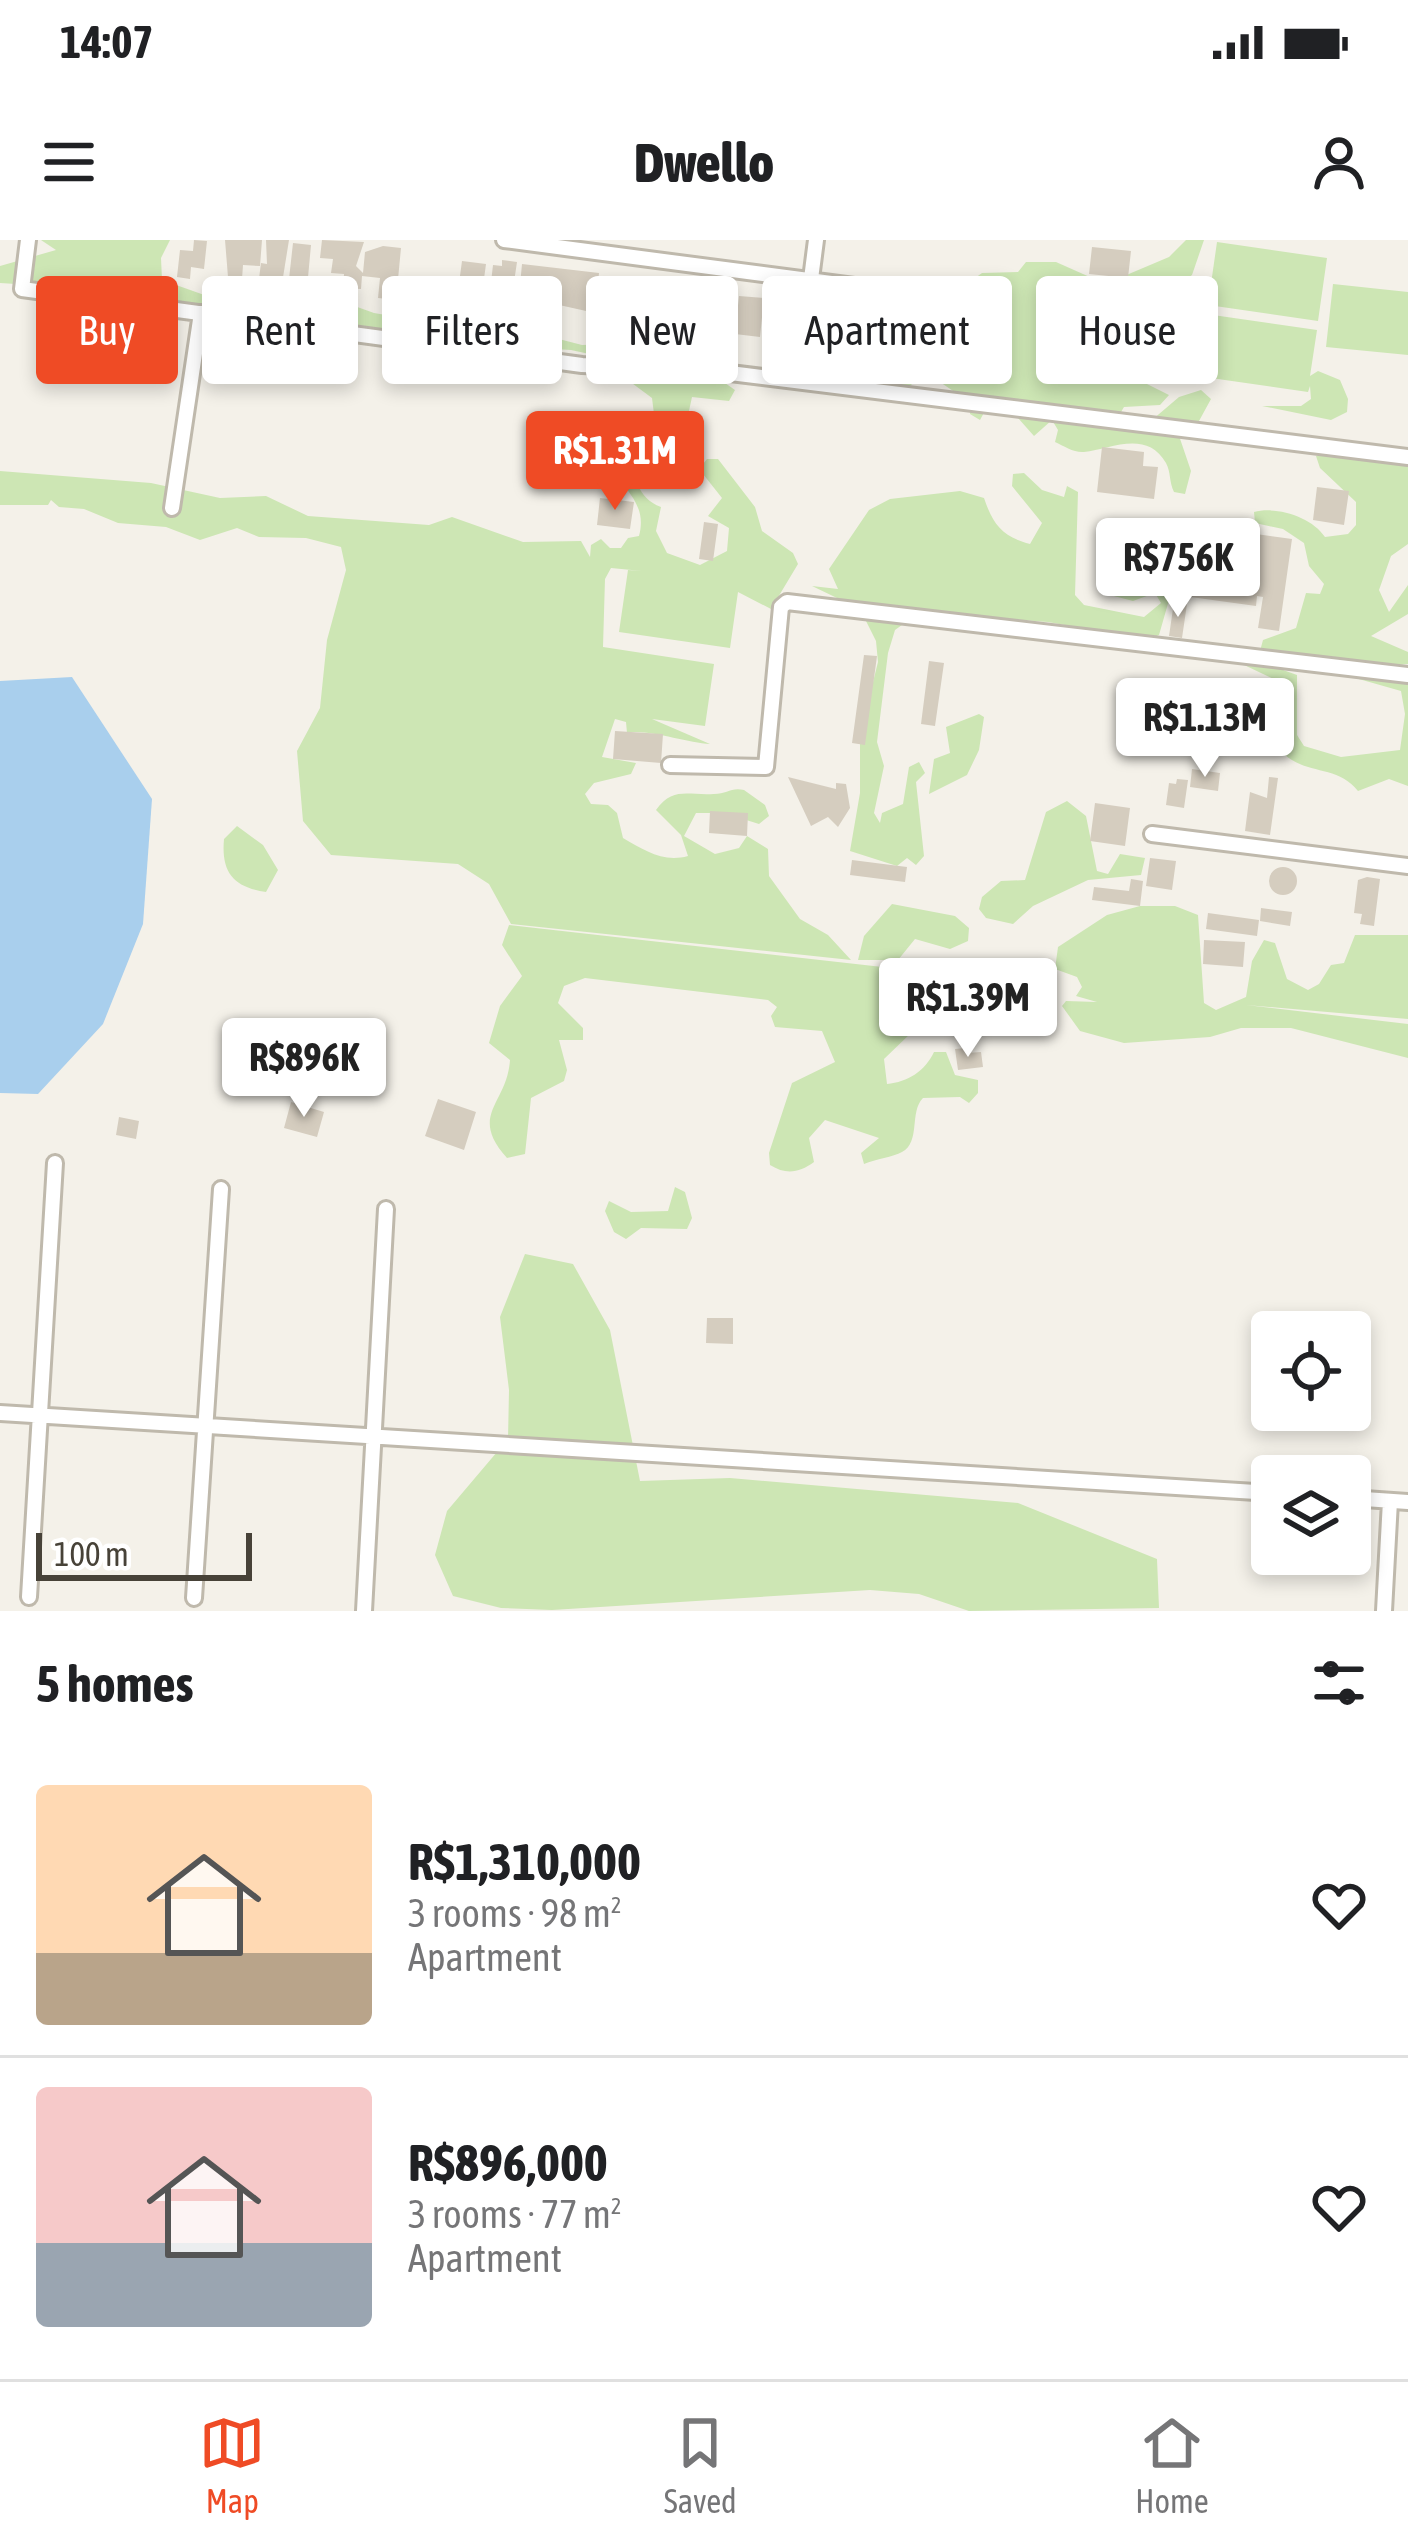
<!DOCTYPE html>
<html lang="en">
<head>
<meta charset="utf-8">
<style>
  :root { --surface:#fff; --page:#f6f6f6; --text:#202124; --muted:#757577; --line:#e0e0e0; --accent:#ef4b25 }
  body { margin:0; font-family:"Asap Condensed",sans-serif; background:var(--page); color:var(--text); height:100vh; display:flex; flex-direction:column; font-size:45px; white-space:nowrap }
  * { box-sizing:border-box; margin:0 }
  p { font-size:39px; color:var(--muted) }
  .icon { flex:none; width:66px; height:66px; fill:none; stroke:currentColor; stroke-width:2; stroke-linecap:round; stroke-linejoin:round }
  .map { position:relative; height:1371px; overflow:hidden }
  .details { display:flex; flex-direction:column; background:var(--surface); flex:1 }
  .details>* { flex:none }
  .guide { position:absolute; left:36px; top:36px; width:1338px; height:108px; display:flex; gap:24px }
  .controls { position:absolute; left:1251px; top:1071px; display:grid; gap:24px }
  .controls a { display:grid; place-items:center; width:120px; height:120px; border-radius:12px; background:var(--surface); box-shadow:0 6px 18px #0003; font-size:60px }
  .scale { position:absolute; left:36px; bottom:30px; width:216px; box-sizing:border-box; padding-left:12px; border:6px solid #474238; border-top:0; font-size:33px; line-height:42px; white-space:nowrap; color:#474238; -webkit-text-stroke:9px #fff; paint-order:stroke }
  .price { position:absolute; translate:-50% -102px; padding:0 27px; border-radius:12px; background:#fff; color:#222; font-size:39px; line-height:78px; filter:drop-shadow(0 3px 6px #0008) }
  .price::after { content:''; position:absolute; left:50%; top:72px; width:36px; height:27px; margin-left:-18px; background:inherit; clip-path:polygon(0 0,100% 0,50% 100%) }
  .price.on { background:var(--accent); color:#fff }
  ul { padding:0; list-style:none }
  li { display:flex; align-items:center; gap:36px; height:300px; padding:0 36px }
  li+li { border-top:3px solid var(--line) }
  li span { display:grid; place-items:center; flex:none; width:336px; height:240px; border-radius:12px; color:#555 }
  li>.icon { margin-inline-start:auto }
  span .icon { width:144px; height:144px; fill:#fffc; stroke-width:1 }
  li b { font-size:51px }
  h2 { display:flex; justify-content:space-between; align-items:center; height:144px; padding:0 36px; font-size:51px }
  .chip { padding:0 42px; border-radius:12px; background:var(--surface); box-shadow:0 6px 18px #0003; font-size:42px; line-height:108px }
  .chip.on { background:var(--accent); color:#fff }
  .status { display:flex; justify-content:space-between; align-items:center; height:84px; padding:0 60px; background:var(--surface); direction:ltr }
  .status svg { height:33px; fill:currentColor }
  header { display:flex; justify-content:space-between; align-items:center; height:156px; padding:0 36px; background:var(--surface); font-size:54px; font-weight:800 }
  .menu { display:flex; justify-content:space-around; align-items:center; height:168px; border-top:3px solid var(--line); background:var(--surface); font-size:33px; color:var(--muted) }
  .menu a { display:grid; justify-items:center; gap:6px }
  .menu .on { color:var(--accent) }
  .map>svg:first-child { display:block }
  .green { fill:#cde6b4 }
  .water { fill:#a9cfed }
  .building { fill:#d5cdbf }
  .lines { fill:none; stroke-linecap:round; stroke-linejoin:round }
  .minor-casing { stroke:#bfb9ac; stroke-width:20 }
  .minor { stroke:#fff; stroke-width:14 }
</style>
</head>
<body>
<div class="status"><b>14:07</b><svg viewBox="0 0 49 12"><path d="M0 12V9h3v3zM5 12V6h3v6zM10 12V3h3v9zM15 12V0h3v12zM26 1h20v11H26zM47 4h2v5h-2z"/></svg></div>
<header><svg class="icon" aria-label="menu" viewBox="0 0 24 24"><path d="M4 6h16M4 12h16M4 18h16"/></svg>Dwello<svg class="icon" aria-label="person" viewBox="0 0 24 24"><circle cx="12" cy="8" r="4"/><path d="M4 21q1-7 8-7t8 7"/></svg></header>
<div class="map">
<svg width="1408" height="1371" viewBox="0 0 1408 1371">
  <rect width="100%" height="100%" fill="#f4f1e9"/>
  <!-- green -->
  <path class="green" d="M41,0H170L161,18L162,40L224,62L260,59L282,67L335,59L374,73L439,84L528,91L582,105L612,104L637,118L658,111L670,130L715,136L735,150L729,161L692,157L684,194L672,197L655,182L652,158L594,115L571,110L472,104L325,81L285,80L190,65L143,52L0,43V26L56,10Z
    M1186,0H1204L1192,35L1178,45L1156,37L1145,41L1133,65L1137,89L1158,100L1150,111L1127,110L1133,119L1156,117L1178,129L1171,140L1124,125L1115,128L1169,155L1160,165L1124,167L1118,177L1152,180L1179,157L1201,150L1211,159L1199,181L1175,184L1191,231L1185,254L1174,252C1169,242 1171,232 1166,223C1147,189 1110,209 1084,212C1074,213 1064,206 1055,202L1058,190L1052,180L1034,196L1011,170L986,169L980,180L970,174L971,163L928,134L898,153L825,138L820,128L868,136L862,125L880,112L914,129L925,127L920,104L896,77V65L906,58L953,54L982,33L1018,32L1026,22H1056L1092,38L1117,39L1169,17Z
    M1217,2L1327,18L1318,81L1208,65Z
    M1333,44L1408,52V115L1326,107Z
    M1206,74L1317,90L1310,136L1318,131L1340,140L1348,159L1347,172L1331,180L1262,166H1301L1311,159L1310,146L1308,152L1197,136Z
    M621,177H634C636,209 624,253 661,267L656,291L667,313L700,325L727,311L729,288L708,276L722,258L699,229L707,219H718L755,267L762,291L793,313L798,324L771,369L738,352L730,408L619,392L628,330L642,331L611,328L605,339L603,407L714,424L705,486L652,479L710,504C687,503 645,488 627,493L626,482L615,479L602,517L636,523L631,534L594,543L585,554L591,564L608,565L617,573L623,598C644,610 663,623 688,616L681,595L656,570C673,546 689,556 714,554C727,554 731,547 744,550L765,565L769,576L759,584L724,573H696L684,596L715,614L739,608L747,596L768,609L769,636L800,679L828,695L851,720L511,684L489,644L458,624L331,615L303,581L297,511L320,468L327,400L346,330L341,307L306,298L259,297L237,288L200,300L166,287L118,283L84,269L59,267L51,260L48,265H0V231L151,243L220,258L266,256L308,276L429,285L452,277L523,302L581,301L590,317L591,305L601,299L610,308H621L628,298L639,296C653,244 583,242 621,177Z
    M1346,212L1408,224V304L1391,316L1379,350L1389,372L1408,345V374L1371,396L1408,412V424L1386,426L1408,435V546L1389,539L1358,551C1338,525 1306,535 1284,514L1288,466L1282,443L1240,423H1264L1297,435V495L1304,506L1341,517L1400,510L1405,474L1401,451L1260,411L1263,400L1296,388L1306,353L1320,354L1324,344L1309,326L1304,303L1283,289L1255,283L1254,272C1277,266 1312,277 1325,297L1348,294L1356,285V262L1320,228L1316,216Z
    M1024,233L1042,250L1064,257L1067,246L1078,252L1075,355L1084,365L1144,377L1161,363L1155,353L1133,361L1110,355L1108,342L1153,331L1162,323L1105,298L1116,292L1172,309L1169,360L1159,395L1148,400L1048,382L920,372L895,390L888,413L877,502L884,526L874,573L880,583L882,573L903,564L909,527L919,522L925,533L916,542L924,616L916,625L907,618L897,626L850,611L860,553V494L878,422L876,401L860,369L812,346L838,349L829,329L869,270L890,259L960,251L984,258C993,285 1003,297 1030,304L1042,283L1012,246L1013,234Z
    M979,474L984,477L979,510L967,535L929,554L934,519L950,513L946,487Z
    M1067,561L1086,576L1097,631L1108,634L1120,614L1145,618L1141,635L1088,640L1033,666L1013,684L986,678L979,669L982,657L1001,641L1025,640L1046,572Z
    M237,586L263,605L278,630L266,652C233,647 221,632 224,599Z
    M892,664L955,676L969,688L968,701L950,709L915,699L898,720H858L864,696Z
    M1140,666H1175L1198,675L1204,763L1216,770L1246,757L1252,721L1264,700L1275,703L1287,739L1308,750L1319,744L1331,725L1344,723L1355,695H1408V779L1246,765L1408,784V818L1291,788H1241L1210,797L1124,803L1080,791L1062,766L1066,761L1097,762L1076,756L1082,747L1077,737L1055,729L1058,707L1107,675Z
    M509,685L936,733L942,738L938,750L909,770L911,793L884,819L887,844C908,842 925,831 934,812H946L955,835L978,840V853L969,863L960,857L923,858C909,872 921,902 902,912C893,917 876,919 864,924L861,913L879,898L825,880L809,898L814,922C799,933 786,935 770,925L769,913L792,843L835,822L822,791L775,787L771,776L777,767L768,760L585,738L564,746L558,763L583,788V800H559L567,830L564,841L531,858L525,914L507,918C468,874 507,865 510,820L489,803L500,766L522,736L502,705Z
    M675,947L685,952L692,978L687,989L641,988L626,999L614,992L605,971L609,961L631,972L668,971Z
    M525,1014L573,1024L610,1090L640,1241L730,1238L1018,1263L1157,1319L1159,1368L969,1371L919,1354L870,1350L552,1370L501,1368L453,1356L435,1315L447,1271L508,1199L509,1150L500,1077Z"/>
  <!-- water -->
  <path class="water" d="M72,437L152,559L143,684L103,784L38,854L0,853V441Z"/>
  <!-- building -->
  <path class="building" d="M194,0L207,1L204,29L191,27L190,39L177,37L180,10L193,11Z
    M225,0H262L260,26L243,25L242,39L228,37Z
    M266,0H289L280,56L257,54L261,23L267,24Z
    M322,0L364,2L356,26L363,33L365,12L383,6L401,8L396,60L378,58L380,38L362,36L361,49L343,48L344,34L331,33L333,19L320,18Z
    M293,3L311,5L306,59L287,57Z
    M1092,7L1131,11L1128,38L1089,34Z
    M502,20L517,22L509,76L502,81L495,71L502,67L489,60L493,25L502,26Z
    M462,21L486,24L481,61L457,58Z
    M522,24L599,33L595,73L519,56Z
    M628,36L642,37L641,52L655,53L651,85L627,82L629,62H625L622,85L615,84L614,92L595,87L600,42L627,43Z
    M718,44L738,46L733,85L709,83Z
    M1146,44L1168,47L1162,88L1141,86L1143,71H1138Z
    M693,46L711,48L706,99L696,98L695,107L675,105L677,82L683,83V50L692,51Z
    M739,56L764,58L760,97L735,94Z
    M795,63L830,67L829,75L855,72L854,78H863L860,105L834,103L835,88L828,85L808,83L806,99L795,98Z
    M778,66L791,67L788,91L765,95L767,74L776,69L778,74Z
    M1102,207L1144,212L1143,226L1158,227L1154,259L1097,252Z
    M648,226L668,229L665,249L645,246Z
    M1317,247L1349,251L1344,285L1313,280Z
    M600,258L634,262L630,289L597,285Z
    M704,282L718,284L713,321L699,319Z
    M1185,284L1292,299L1279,391L1258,388L1263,357L1257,356L1256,366L1176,355Z
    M1174,362L1187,364L1182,398L1169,396Z
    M864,415L877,416L865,505L852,503Z
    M929,421L944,423L935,486L921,484Z
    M615,491L663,494L661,523L613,519Z
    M1192,529L1220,533L1218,551L1190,547Z
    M788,537L836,549V543L846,544L850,568L838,587L828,577L811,586Z
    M1269,537L1278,538L1270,595L1245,591L1250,552L1267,558Z
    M1177,539L1188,540L1184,568L1166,565L1169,543L1176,544Z
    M1095,563L1130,568L1125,606L1090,601Z
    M710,571L748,573L747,596L709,593Z
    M1150,618L1176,621L1172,650L1146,646Z
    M852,620L907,627L905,642L850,635Z
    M1269 641a14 14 0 1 1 28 0a14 14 0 1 1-28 0Z
    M1367,637L1380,639L1374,686L1360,684L1362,674L1354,673L1358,640Z
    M1131,639L1143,641L1140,666L1092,660L1094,647L1129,651Z
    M1261,668L1292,672L1290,686L1260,681Z
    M1208,673L1259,680L1257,696L1206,689Z
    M1204,700L1245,702L1243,727L1203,724Z
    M939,774L969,775L968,796L934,794Z
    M966,808L967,813L981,812L983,827L958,830L955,809Z
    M438,859L476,872L464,910L425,896Z
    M291,862L324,872L317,897L284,888Z
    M119,877L139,881L136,899L116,895Z
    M707,1078H733V1104L706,1103Z"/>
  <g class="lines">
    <defs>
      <path id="minor" d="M28,0L22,49L582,125L714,131L1408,217
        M504,0L854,46
        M811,39L816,0
        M172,268L201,73
        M670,525L766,527L781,367L787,362L1408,435
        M1152,594L1408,626
        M0,1173L1272,1253
        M1350,1258L1408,1262
        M29,1357L55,923
        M194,1358L221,949
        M364,1371L386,969
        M1384,1371L1390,1261"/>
    </defs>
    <!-- minor casing -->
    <use href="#minor" class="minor-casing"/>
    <!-- minor -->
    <use href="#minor" class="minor"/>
  </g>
</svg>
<div class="controls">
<a><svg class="icon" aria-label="locate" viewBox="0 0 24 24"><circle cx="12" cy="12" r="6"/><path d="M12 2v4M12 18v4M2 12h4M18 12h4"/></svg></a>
<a><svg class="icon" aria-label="layers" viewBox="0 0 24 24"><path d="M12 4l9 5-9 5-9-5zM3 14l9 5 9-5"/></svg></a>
</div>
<div class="scale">100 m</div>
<b class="price on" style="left:615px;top:273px">R$1.31M</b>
<b class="price" style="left:1178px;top:380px">R$756K</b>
<b class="price" style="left:1205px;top:540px">R$1.13M</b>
<b class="price" style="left:968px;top:820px">R$1.39M</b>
<b class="price" style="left:304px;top:880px">R$896K</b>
<div class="guide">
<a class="chip on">Buy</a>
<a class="chip">Rent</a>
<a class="chip">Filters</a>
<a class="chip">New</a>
<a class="chip">Apartment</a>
<a class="chip">House</a>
</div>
</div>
<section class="details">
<h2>5 homes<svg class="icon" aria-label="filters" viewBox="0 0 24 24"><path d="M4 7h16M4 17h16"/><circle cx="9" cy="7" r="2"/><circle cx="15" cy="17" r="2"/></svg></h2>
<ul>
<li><span style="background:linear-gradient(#ffd9b3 70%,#b9a48a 0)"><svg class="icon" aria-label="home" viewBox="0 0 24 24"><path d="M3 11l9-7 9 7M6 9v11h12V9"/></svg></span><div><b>R$1,310,000</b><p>3 rooms · 98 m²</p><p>Apartment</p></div><svg class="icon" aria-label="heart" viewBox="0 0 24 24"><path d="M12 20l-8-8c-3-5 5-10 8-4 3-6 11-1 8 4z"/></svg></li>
<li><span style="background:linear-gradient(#f6c9c9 65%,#9aa5b1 0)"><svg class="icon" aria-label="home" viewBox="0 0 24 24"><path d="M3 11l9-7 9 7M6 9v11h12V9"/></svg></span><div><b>R$896,000</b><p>3 rooms · 77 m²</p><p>Apartment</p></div><svg class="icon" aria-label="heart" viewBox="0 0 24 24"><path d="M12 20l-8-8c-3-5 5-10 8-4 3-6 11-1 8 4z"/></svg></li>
</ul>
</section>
<nav class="menu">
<a class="on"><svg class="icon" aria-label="map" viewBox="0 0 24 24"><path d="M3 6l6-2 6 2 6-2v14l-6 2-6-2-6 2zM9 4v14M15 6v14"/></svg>Map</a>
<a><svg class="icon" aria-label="saved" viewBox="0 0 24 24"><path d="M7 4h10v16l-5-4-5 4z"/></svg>Saved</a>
<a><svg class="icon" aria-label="home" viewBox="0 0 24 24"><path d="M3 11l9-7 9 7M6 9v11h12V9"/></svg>Home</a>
</nav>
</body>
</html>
